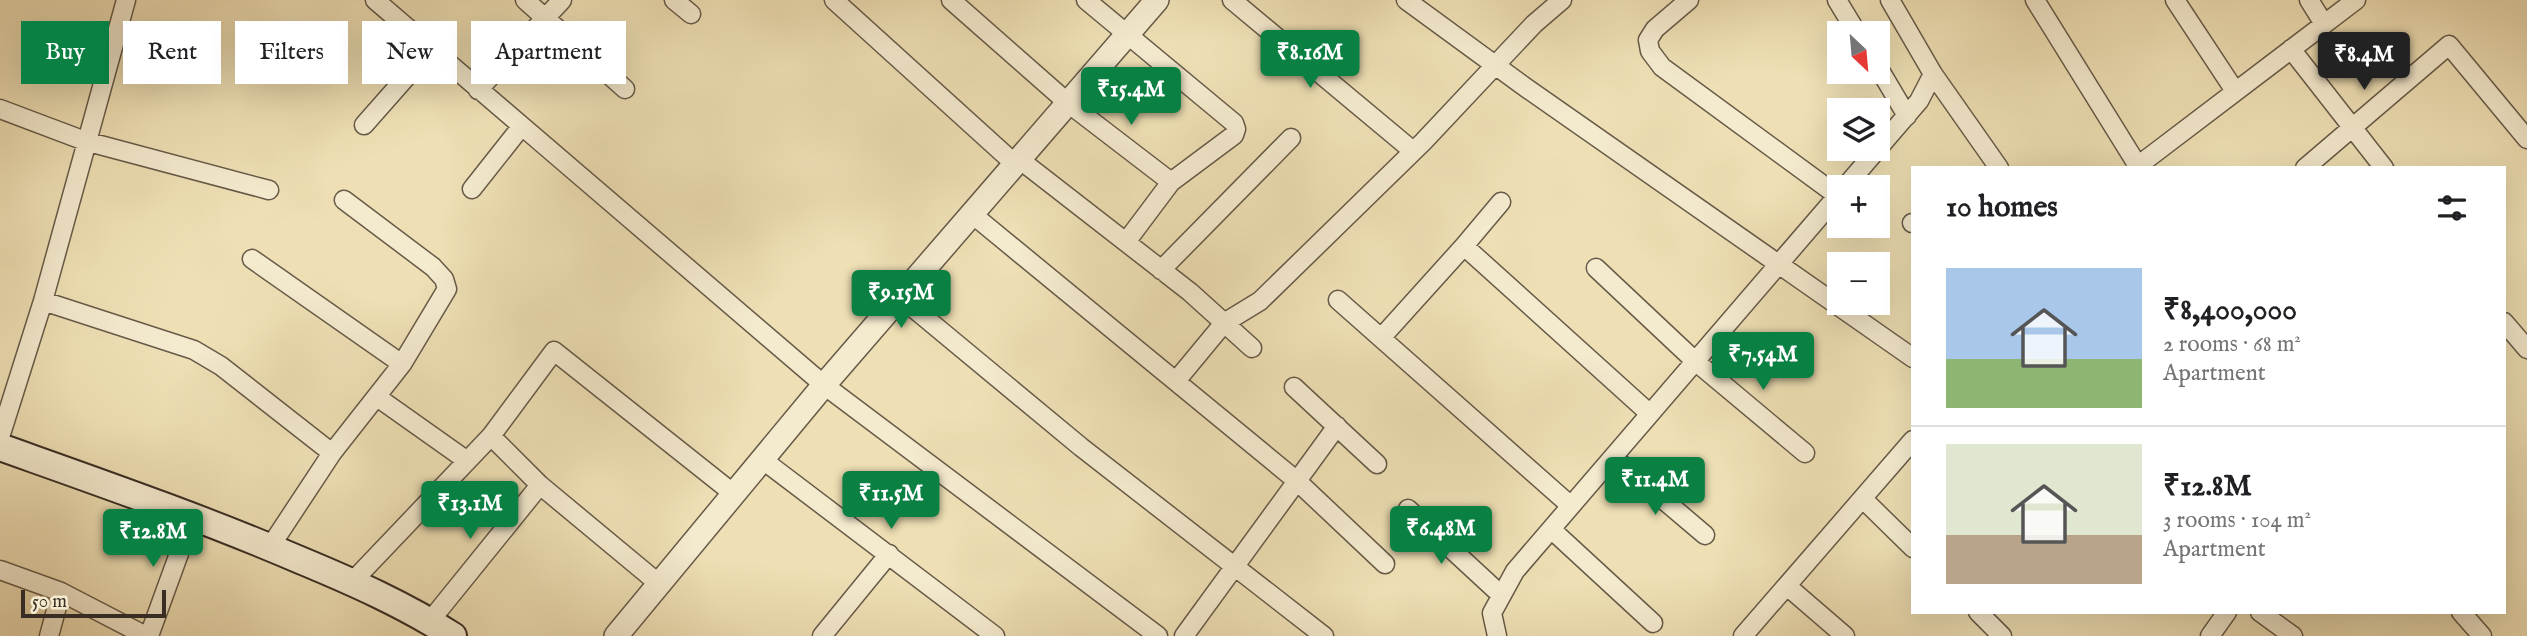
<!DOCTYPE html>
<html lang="en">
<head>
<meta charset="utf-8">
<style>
  :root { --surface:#fff; --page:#f2f2f2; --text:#202124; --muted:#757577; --line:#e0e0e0; --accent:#0b8043 }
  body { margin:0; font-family:"IM FELL English",serif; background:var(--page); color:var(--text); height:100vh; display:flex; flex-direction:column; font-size:26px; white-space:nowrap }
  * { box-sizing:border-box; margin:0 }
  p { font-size:23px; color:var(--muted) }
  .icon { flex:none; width:38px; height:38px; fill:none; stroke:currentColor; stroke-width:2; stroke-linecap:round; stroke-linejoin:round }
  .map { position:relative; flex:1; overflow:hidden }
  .side { position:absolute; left:1911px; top:166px; width:595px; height:448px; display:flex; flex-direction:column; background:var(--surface); border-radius:0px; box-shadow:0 7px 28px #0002 }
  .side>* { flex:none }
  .hud { position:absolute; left:21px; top:21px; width:665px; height:63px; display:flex; gap:14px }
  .needle { width:46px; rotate:154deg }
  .buttons { position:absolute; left:1827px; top:21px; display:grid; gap:14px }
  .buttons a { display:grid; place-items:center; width:63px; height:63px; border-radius:0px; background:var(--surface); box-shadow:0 7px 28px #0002; font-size:35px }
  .scale { position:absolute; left:21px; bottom:18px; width:145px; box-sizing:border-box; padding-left:7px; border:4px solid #392d24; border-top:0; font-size:19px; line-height:24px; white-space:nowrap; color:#392d24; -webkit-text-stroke:5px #f4eace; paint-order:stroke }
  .price { position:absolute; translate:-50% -60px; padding:0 16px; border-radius:7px; background:var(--accent); color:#fff; font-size:23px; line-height:46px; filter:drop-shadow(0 2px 4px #0008) }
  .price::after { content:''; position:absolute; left:50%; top:42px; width:21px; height:16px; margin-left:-10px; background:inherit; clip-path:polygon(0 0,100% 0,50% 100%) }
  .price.current { background:#222; color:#fff }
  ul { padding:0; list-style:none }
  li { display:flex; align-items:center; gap:21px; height:175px; padding:0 35px }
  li+li { border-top:2px solid var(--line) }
  li span { display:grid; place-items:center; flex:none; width:196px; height:140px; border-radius:0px; color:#555 }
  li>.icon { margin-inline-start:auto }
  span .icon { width:84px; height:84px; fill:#fffc; stroke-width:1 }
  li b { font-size:30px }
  h2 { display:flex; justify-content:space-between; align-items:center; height:84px; padding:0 35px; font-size:30px }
  .tag { padding:0 24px; border-radius:0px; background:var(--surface); box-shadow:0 7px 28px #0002; font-size:24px; line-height:63px }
  .tag.current { background:var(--accent); color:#fff }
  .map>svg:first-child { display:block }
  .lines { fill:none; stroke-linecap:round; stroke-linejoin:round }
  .minor-casing { stroke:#665a48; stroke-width:21 }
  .tertiary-casing { stroke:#665a48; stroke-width:26 }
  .secondary-casing { stroke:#392d24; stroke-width:30 }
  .minor { stroke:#f4eace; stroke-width:18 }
  .tertiary { stroke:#f4eace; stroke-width:23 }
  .secondary { stroke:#f4eace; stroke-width:26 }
</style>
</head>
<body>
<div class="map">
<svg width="2527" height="636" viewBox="0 0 2527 636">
  <rect width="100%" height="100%" fill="#eedfb4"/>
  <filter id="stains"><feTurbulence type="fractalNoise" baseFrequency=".00286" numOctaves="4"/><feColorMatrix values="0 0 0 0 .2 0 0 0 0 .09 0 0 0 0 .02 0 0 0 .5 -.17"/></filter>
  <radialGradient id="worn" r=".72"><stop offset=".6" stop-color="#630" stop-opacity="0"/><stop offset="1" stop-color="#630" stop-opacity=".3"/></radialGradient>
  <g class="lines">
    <defs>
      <path id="minor" d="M375,0L824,385L1158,636
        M525,0L625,89
        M674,0L691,14
        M834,0L1015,164
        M951,0L1068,103L1171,182
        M1086,0L1234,123L1236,129L1234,135L1171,182L1126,242
        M1232,0L1413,151
        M1406,0L1525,87L1913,358
        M1689,0L1655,29L1648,40L1650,51L1662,67L1838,196
        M1837,0L1857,33
        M1890,0L1933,74L1999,168
        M2035,0L2138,166
        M2175,0L2235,91
        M2309,0L2324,24
        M2291,49L2384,168
        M1878,67L1907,116
        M478,90L562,0
        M0,109L85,141L269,190
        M364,125L431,49
        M1019,159L1190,292L1252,348
        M2135,168L2356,0
        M2305,168L2449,45L2527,139
        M1845,187L1919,101L1933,74
        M472,189L521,127
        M972,214L1297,481L1385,564
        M1912,223H1913
        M1464,246L1501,202
        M252,259L402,364
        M1596,268L1695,361L1805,453
        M1161,270L1291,138
        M900,297L1081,447L1324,636
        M1338,300L1571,506
        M43,301L194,350L221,366L332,453
        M2504,322L2527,349
        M1381,338L1464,246L1649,413
        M1176,381L1224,323L1260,301L1423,142L1534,24L1562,0
        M1294,387L1377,464
        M377,397L466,460
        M491,436L540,485L658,583
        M0,437L43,301L126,0
        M1613,457L1705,535
        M763,460L995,636
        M1863,499L1913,548
        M1408,509L1500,594
        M1551,529L1653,623
        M270,547L332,453L402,364L447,289L444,279L433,267L344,200
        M0,570L61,592L146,636
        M352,582L491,436L554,351L734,494
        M1787,586L1845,636
        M1978,612L2002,636
        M2260,612L2293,636
        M2461,612L2482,636
        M430,621L540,485
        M49,636L61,592
        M149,636L193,515
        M822,636L889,554
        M1184,636L1337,426
        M1497,636L1492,613L1515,571L1839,194
        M1743,636L1913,440
        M2210,636L2227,612"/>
      <path id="tertiary" d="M616,636L824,385L1157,0"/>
      <path id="secondary" d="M0,447C101,483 202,518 300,560C353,582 405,605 453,636"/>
    </defs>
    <!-- minor casing -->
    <use href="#minor" class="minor-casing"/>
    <!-- tertiary casing -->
    <use href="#tertiary" class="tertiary-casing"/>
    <!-- secondary casing -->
    <use href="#secondary" class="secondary-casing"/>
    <!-- minor -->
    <use href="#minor" class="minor"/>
    <!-- tertiary -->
    <use href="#tertiary" class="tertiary"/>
    <!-- secondary -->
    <use href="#secondary" class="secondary"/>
  </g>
  <rect width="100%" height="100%" filter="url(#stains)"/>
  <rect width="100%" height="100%" fill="url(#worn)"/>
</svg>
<div class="buttons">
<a><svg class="needle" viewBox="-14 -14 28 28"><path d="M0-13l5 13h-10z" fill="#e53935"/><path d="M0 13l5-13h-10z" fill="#757577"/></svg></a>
<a><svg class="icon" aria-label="layers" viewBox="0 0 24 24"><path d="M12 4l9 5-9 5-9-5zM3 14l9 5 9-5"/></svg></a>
<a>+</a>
<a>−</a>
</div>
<div class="scale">50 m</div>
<b class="price" style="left:1310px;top:90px">₹8.16M</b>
<b class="price current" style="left:2364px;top:92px">₹8.4M</b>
<b class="price" style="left:1131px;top:127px">₹15.4M</b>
<b class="price" style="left:901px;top:330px">₹9.15M</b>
<b class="price" style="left:1763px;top:392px">₹7.54M</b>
<b class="price" style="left:1655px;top:517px">₹11.4M</b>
<b class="price" style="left:891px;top:531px">₹11.5M</b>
<b class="price" style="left:470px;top:541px">₹13.1M</b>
<b class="price" style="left:1441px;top:566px">₹6.48M</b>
<b class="price" style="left:153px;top:569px">₹12.8M</b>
<div class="hud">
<a class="tag current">Buy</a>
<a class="tag">Rent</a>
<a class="tag">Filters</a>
<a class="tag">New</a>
<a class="tag">Apartment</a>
</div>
<section class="side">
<h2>10 homes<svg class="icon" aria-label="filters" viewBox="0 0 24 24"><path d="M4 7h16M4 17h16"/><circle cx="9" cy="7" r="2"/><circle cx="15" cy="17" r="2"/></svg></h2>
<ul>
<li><span style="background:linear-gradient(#a9c7e8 65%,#8fb573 0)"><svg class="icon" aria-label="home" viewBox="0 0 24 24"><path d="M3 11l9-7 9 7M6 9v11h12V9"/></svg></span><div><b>₹8,400,000</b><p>2 rooms · 68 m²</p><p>Apartment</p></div></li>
<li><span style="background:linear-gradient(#dfe7d0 65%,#b9a48a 0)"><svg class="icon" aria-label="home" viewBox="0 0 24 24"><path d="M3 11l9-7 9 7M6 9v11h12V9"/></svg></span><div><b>₹12.8M</b><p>3 rooms · 104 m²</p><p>Apartment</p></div></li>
</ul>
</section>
</div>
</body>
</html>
